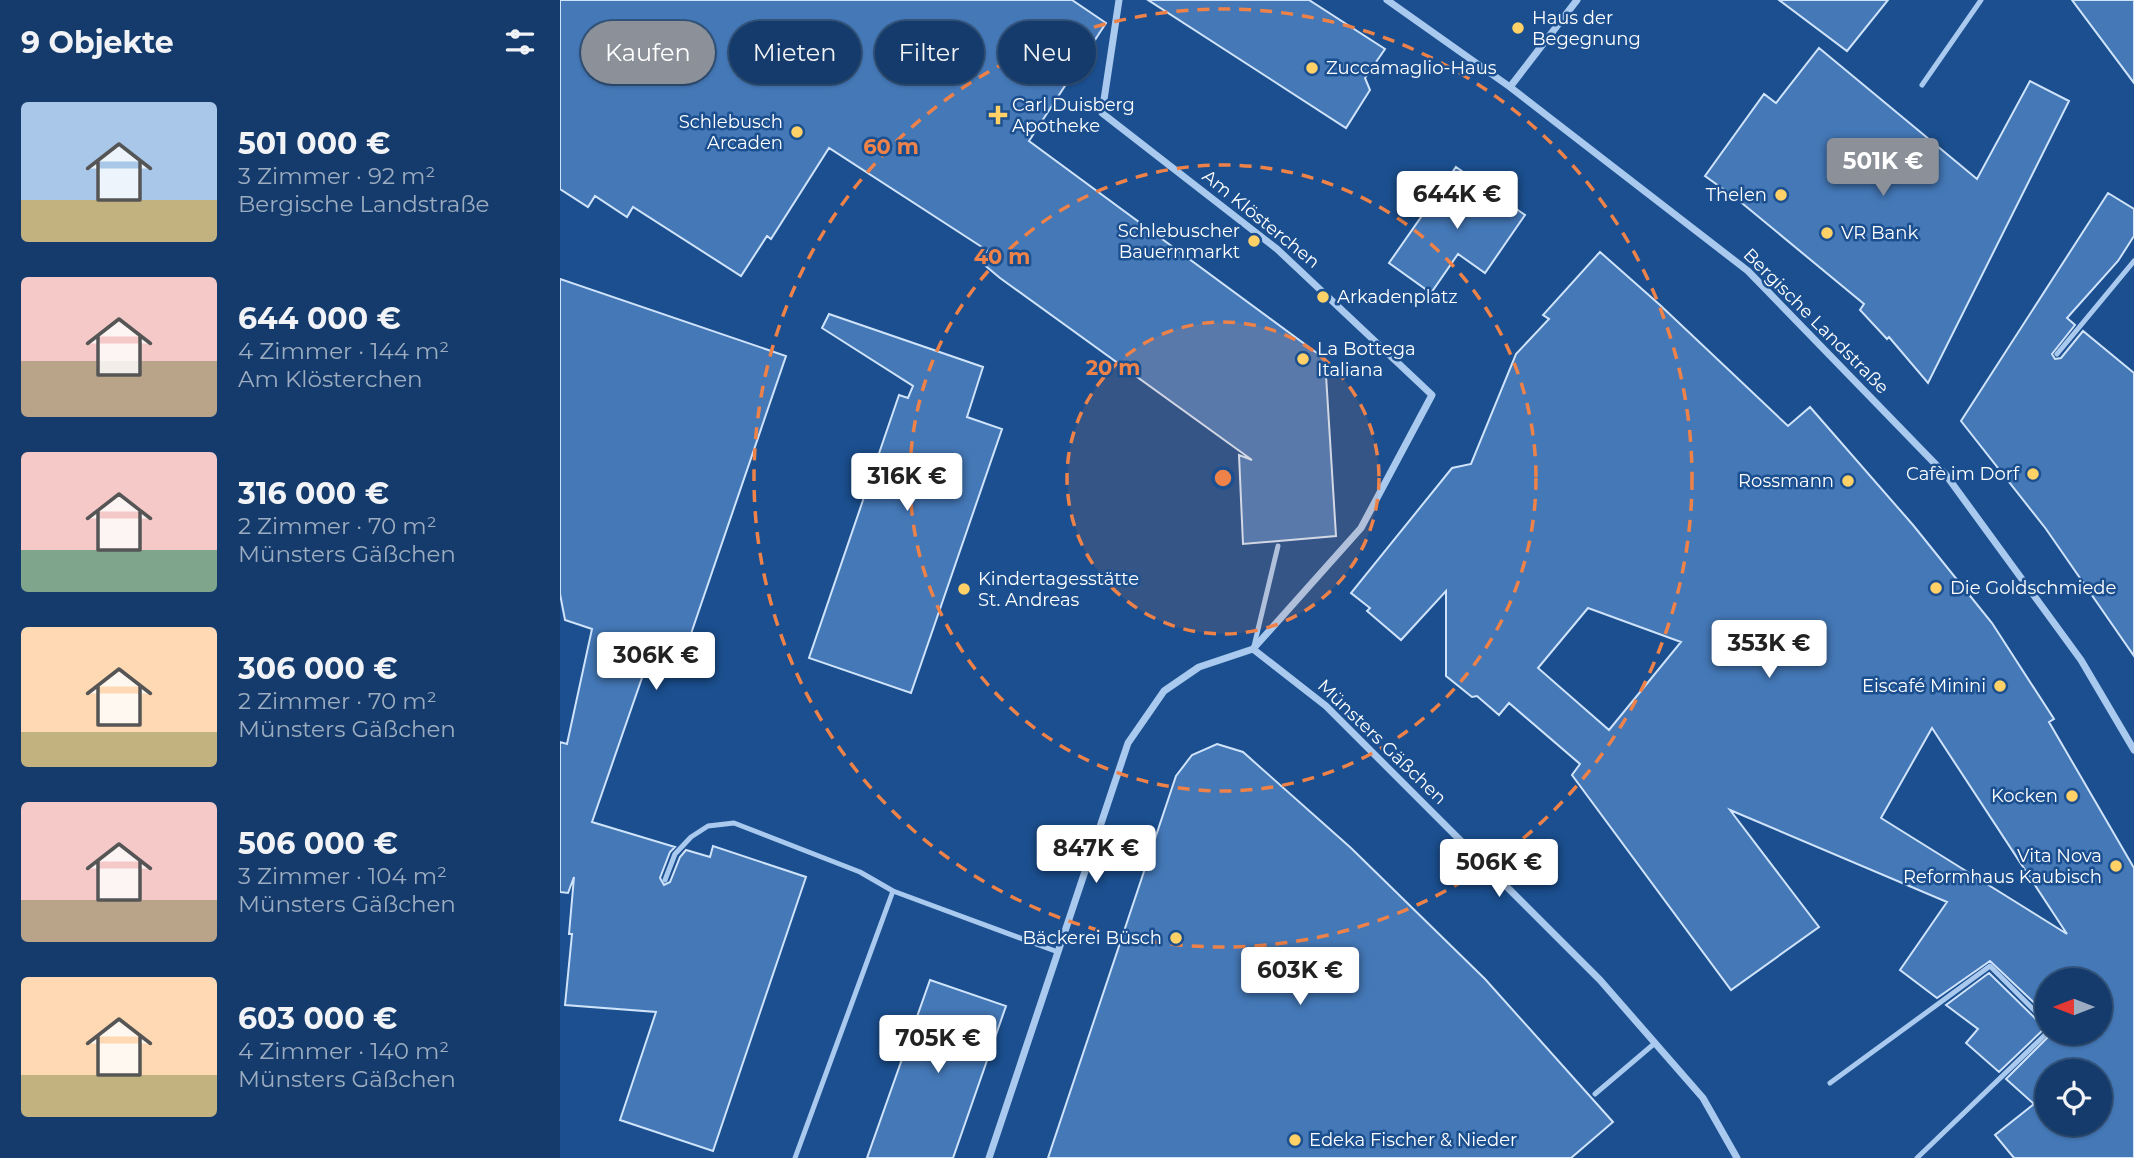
<!DOCTYPE html>
<html lang="de">
<head>
<meta charset="utf-8">
<style>
  :root { --surface:#143b6b; --page:#214673; --text:#f1f3f6; --muted:#9dadc1; --line:#33557e; --accent:#8c9099 }
  body { margin:0; font-family:Montserrat,sans-serif; background:var(--page); color:var(--text); height:100vh; display:flex; flex-direction:column; font-size:26px; white-space:nowrap }
  * { box-sizing:border-box; margin:0 }
  p { font-size:23px; color:var(--muted) }
  .icon { flex:none; width:38px; height:38px; fill:none; stroke:currentColor; stroke-width:2; stroke-linecap:round; stroke-linejoin:round }
  .map { position:relative; flex:1; overflow:hidden }
  .panel { display:flex; flex-direction:column; background:var(--surface); width:560px }
  .panel>* { flex:none }
  .top-card { position:absolute; left:21px; top:21px; width:665px; height:63px; display:flex; gap:14px }
  .needle { width:46px; rotate:270deg }
  .controls { position:absolute; left:1475px; top:968px; display:grid; gap:14px }
  .controls a { display:grid; place-items:center; width:77px; height:77px; border-radius:50%; background:var(--surface); box-shadow:0 2px 5px #0004,0 0 0 2px var(--line); font-size:35px }
  .price { position:absolute; translate:-50% -60px; padding:0 16px; border-radius:7px; background:#fff; color:#222; font-size:23px; line-height:46px; filter:drop-shadow(0 2px 4px #0008) }
  .price::after { content:''; position:absolute; left:50%; top:42px; width:21px; height:16px; margin-left:-10px; background:inherit; clip-path:polygon(0 0,100% 0,50% 100%) }
  .price.selected { background:var(--accent); color:#fff }
  ul { padding:0; list-style:none }
  li { display:flex; align-items:center; gap:21px; height:175px; padding:0 21px }
  li span { display:grid; place-items:center; flex:none; width:196px; height:140px; border-radius:7px; color:#555 }
  li>.icon { margin-inline-start:auto }
  span .icon { width:84px; height:84px; fill:#fffc; stroke-width:1 }
  li b { font-size:30px }
  h2 { display:flex; justify-content:space-between; align-items:center; height:84px; padding:0 21px; font-size:30px }
  .pill { padding:0 24px; border-radius:32px; background:var(--surface); box-shadow:0 2px 5px #0004,0 0 0 2px var(--line); font-size:24px; line-height:63px }
  .pill.selected { background:var(--accent); color:#fff }
  main { display:flex; flex:1; min-height:0 }
  .map>svg:first-child { display:block }
  .building { fill:#4478b7; stroke:#cfe3fa; stroke-width:2; fill-rule:evenodd }
  .lines { fill:none; stroke-linecap:round; stroke-linejoin:round }
  .lane { stroke:#a9c9ee; stroke-width:5 }
  .street { stroke:#a9c9ee; stroke-width:7 }
  .ring { fill:none; stroke:#ee8249; stroke-width:3.5; stroke-dasharray:12 9 }
  .poi-dot { fill:#ffd166; stroke:#1b4f8f; stroke-width:2.5 }
  .labels { text-anchor:middle; stroke-width:5; stroke-linejoin:round; paint-order:stroke }
  .poi-label { font-size:18px; fill:#fff; stroke:#1b4f8f; text-anchor:start }
  .street-label { font-size:18px; fill:#fff; stroke:#1b4f8f }
  .centre { fill:#ee8249; stroke:#1b4f8f; stroke-width:3.5 }
  .ring-label { font-size:21px; text-anchor:middle; font-weight:bold; fill:#ee8249; stroke:#1b4f8f; stroke-width:5; stroke-linejoin:round; paint-order:stroke }
</style>
</head>
<body>
<main>
<section class="panel">
<h2>9 Objekte<svg class="icon" aria-label="filters" viewBox="0 0 24 24"><path d="M4 7h16M4 17h16"/><circle cx="9" cy="7" r="2"/><circle cx="15" cy="17" r="2"/></svg></h2>
<ul>
<li><span style="background:linear-gradient(#a9c7e8 70%,#c2b280 0)"><svg class="icon" aria-label="home" viewBox="0 0 24 24"><path d="M3 11l9-7 9 7M6 9v11h12V9"/></svg></span><div><b>501 000 €</b><p>3 Zimmer · 92 m²</p><p>Bergische Landstraße</p></div></li>
<li><span style="background:linear-gradient(#f6c9c9 60%,#b9a48a 0)"><svg class="icon" aria-label="home" viewBox="0 0 24 24"><path d="M3 11l9-7 9 7M6 9v11h12V9"/></svg></span><div><b>644 000 €</b><p>4 Zimmer · 144 m²</p><p>Am Klösterchen</p></div></li>
<li><span style="background:linear-gradient(#f6c9c9 70%,#7fa58c 0)"><svg class="icon" aria-label="home" viewBox="0 0 24 24"><path d="M3 11l9-7 9 7M6 9v11h12V9"/></svg></span><div><b>316 000 €</b><p>2 Zimmer · 70 m²</p><p>Münsters Gäßchen</p></div></li>
<li><span style="background:linear-gradient(#ffd9b3 75%,#c2b280 0)"><svg class="icon" aria-label="home" viewBox="0 0 24 24"><path d="M3 11l9-7 9 7M6 9v11h12V9"/></svg></span><div><b>306 000 €</b><p>2 Zimmer · 70 m²</p><p>Münsters Gäßchen</p></div></li>
<li><span style="background:linear-gradient(#f6c9c9 70%,#b9a48a 0)"><svg class="icon" aria-label="home" viewBox="0 0 24 24"><path d="M3 11l9-7 9 7M6 9v11h12V9"/></svg></span><div><b>506 000 €</b><p>3 Zimmer · 104 m²</p><p>Münsters Gäßchen</p></div></li>
<li><span style="background:linear-gradient(#ffd9b3 70%,#c2b280 0)"><svg class="icon" aria-label="home" viewBox="0 0 24 24"><path d="M3 11l9-7 9 7M6 9v11h12V9"/></svg></span><div><b>603 000 €</b><p>4 Zimmer · 140 m²</p><p>Münsters Gäßchen</p></div></li>
</ul>
</section>
<div class="map">
<svg width="1574" height="1158" viewBox="0 0 1574 1158">
  <rect width="100%" height="100%" fill="#1b4f8f"/>
  <!-- building -->
  <path class="building" d="M0,0H512L546,23L469,141L765,359L776,536L683,544L679,455L692,460L440,278L421,262L428,251L269,148L211,239L207,236L181,276L73,207L67,217L35,196L28,207L0,189Z
    M588,0H749L825,49L805,78L810,90L786,128Z
    M1219,0H1328L1287,51Z
    M1512,0H1574V83Z
    M1259,48L1417,179L1470,81L1509,101L1368,383L1329,337L1327,339L1300,310L1304,304L1177,199L1145,176L1204,94L1216,103Z
    M896,167L965,215L925,273L898,254L871,293L829,263Z
    M1548,193L1574,209V236L1558,261L1507,318L1515,325L1492,354L1495,359L1501,358L1523,331L1574,373V656L1486,529L1401,421Z
    M1040,252L1100,305L1228,426L1250,407L1353,525L1432,623L1494,719L1489,722L1574,868V1158H1454L1435,1135L1474,1104L1446,1079L1493,1032H1540V980H1488V1016L1430,961L1377,998L1340,970L1387,902L1170,810L1259,927L1171,990L1012,775L1020,764L949,703L939,715L917,696L912,697L886,676V591L841,640L807,611L810,608L791,593L892,468L911,464L956,354L989,319L983,315ZM1028,608L1121,642L1049,730L978,668ZM1372,728L1507,934L1321,818ZM1488,1071H1540V1124H1488Z
    M0,279L226,356L122,660L92,649L32,822L115,847L110,852L100,878L104,885L110,882L120,857L126,850L150,857L153,846L246,877L153,1151L60,1120L96,1012L5,1005L12,934H9L14,877L8,893L0,892V742L7,744L32,629L5,620L0,594Z
    M269,314L423,367L407,417L442,429L351,693L249,658L339,395L348,398L353,386L262,328Z
    M657,744L683,752L791,848L925,979L1053,1122L1011,1158H488L616,776L632,755Z
    M1429,973L1485,1028L1439,1072L1406,1043L1418,1029L1386,1005Z
    M370,980L446,1006L393,1158H307Z"/>
  <g class="lines">
    <!-- lane -->
    <path class="lane" d="M1362,85L1421,0
      M1497,354L1574,261
      M694,646L718,546
      M105,880L115,854L131,837L148,826L174,823L300,872L333,891
      M1270,1083L1430,966L1488,1024
      M1035,1094L1095,1043
      M235,1158L333,891L498,952
      M1357,1158L1488,1032"/>
    <!-- street -->
    <path class="street" d="M559,0L542,113L717,249L872,395L801,528L693,649
      M827,0L950,87L1188,271L1386,475L1521,660L1574,750
      M950,87L1017,0
      M693,649L766,706L1040,980L1143,1098L1177,1158
      M429,1158L568,743L604,691L639,667L693,649"/>
  </g>
  <!-- distance rings -->
  <circle cx="663" cy="478" r="156" fill="#ee8249" fill-opacity=".12"/>
  <g class="ring">
    <circle cx="663" cy="478" r="156"/>
    <circle cx="663" cy="478" r="313"/>
    <circle cx="663" cy="478" r="469"/>
  </g>
  <!-- markers -->
  <g class="poi-dot">
    <circle cx="958" cy="28" r="7"/>
    <circle cx="752" cy="68" r="7"/>
    <path d="M434.5 104.5h7v7h7v7h-7v7h-7v-7h-7v-7h7z"/>
    <circle cx="237" cy="132" r="7"/>
    <circle cx="1221" cy="195" r="7"/>
    <circle cx="1267" cy="233" r="7"/>
    <circle cx="694" cy="241" r="7"/>
    <circle cx="763" cy="297" r="7"/>
    <circle cx="743" cy="359" r="7"/>
    <circle cx="1473" cy="474" r="7"/>
    <circle cx="1288" cy="481" r="7"/>
    <circle cx="1376" cy="588" r="7"/>
    <circle cx="404" cy="589" r="7"/>
    <circle cx="1440" cy="686" r="7"/>
    <circle cx="1512" cy="796" r="7"/>
    <circle cx="1556" cy="866" r="7"/>
    <circle cx="616" cy="938" r="7"/>
    <circle cx="735" cy="1140" r="7"/>
  </g>
  <g class="labels">
    <!-- poi labels -->
    <g class="poi-label">
      <text x="972" y="24">Haus der<tspan x="972" dy="21">Begegnung</tspan></text>
      <text x="766" y="74">Zuccamaglio-Haus</text>
      <text x="452" y="111">Carl Duisberg<tspan x="452" dy="21">Apotheke</tspan></text>
      <text x="223" y="128" text-anchor="end">Schlebusch<tspan x="223" dy="21">Arcaden</tspan></text>
      <text x="1207" y="201" text-anchor="end">Thelen</text>
      <text x="680" y="237" text-anchor="end">Schlebuscher<tspan x="680" dy="21">Bauernmarkt</tspan></text>
      <text x="1281" y="239">VR Bank</text>
      <text x="777" y="303">Arkadenplatz</text>
      <text x="757" y="355">La Bottega<tspan x="757" dy="21">Italiana</tspan></text>
      <text x="1459" y="480" text-anchor="end">Cafè im Dorf</text>
      <text x="1274" y="487" text-anchor="end">Rossmann</text>
      <text x="418" y="585">Kindertagesstätte<tspan x="418" dy="21">St. Andreas</tspan></text>
      <text x="1390" y="594">Die Goldschmiede</text>
      <text x="1426" y="692" text-anchor="end">Eiscafé Minini</text>
      <text x="1498" y="802" text-anchor="end">Kocken</text>
      <text x="1542" y="862" text-anchor="end">Vita Nova<tspan x="1542" dy="21">Reformhaus Kaubisch</tspan></text>
      <text x="602" y="944" text-anchor="end">Bäckerei Büsch</text>
      <text x="749" y="1146">Edeka Fischer &amp; Nieder</text>
    </g>
    <!-- street labels -->
    <g class="street-label">
      <text transform="translate(701 219) rotate(39)" y="6">Am Klösterchen</text>
      <text transform="translate(1256 321) rotate(45)" y="6">Bergische Landstraße</text>
      <text transform="translate(822 742) rotate(44)" y="6">Münsters Gäßchen</text>
    </g>
  </g>
  <circle cx="663" cy="478" r="10" class="centre"/>
  <g class="ring-label">
    <text x="331" y="154">60 m</text>
    <text x="442" y="264">40 m</text>
    <text x="553" y="375">20 m</text>
  </g>
</svg>
<div class="controls">
<a><svg class="needle" viewBox="-14 -14 28 28"><path d="M0-13l5 13h-10z" fill="#e53935"/><path d="M0 13l5-13h-10z" fill="#9dadc1"/></svg></a>
<a><svg class="icon" aria-label="locate" viewBox="0 0 24 24"><circle cx="12" cy="12" r="6"/><path d="M12 2v4M12 18v4M2 12h4M18 12h4"/></svg></a>
</div>
<b class="price selected" style="left:1323px;top:198px">501K €</b>
<b class="price" style="left:897px;top:231px">644K €</b>
<b class="price" style="left:347px;top:513px">316K €</b>
<b class="price" style="left:1209px;top:680px">353K €</b>
<b class="price" style="left:96px;top:692px">306K €</b>
<b class="price" style="left:536px;top:885px">847K €</b>
<b class="price" style="left:939px;top:899px">506K €</b>
<b class="price" style="left:740px;top:1007px">603K €</b>
<b class="price" style="left:378px;top:1075px">705K €</b>
<div class="top-card">
<a class="pill selected">Kaufen</a>
<a class="pill">Mieten</a>
<a class="pill">Filter</a>
<a class="pill">Neu</a>
</div>
</div>
</main>
</body>
</html>
